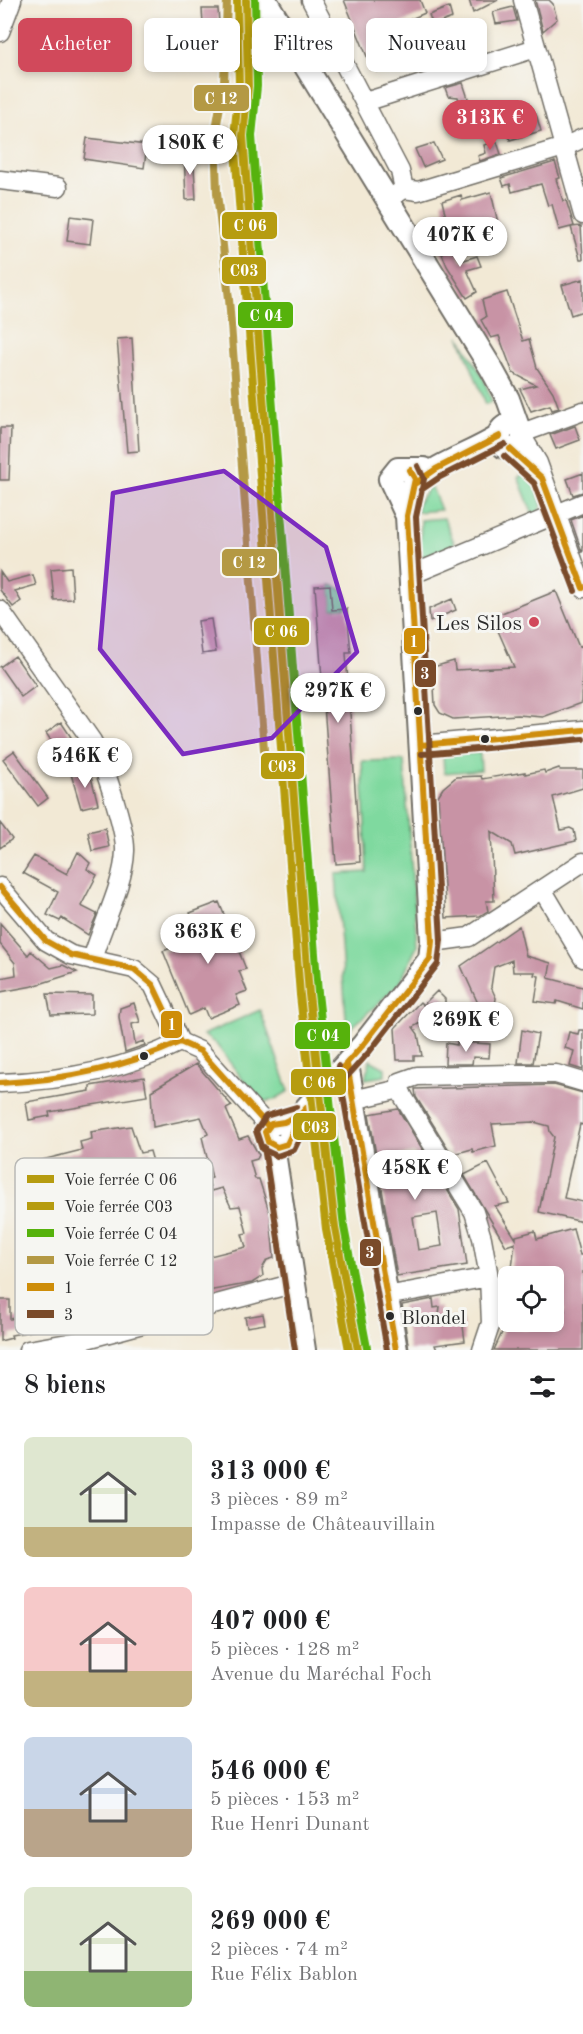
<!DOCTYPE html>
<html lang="fr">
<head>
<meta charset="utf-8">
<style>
  :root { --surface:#fff; --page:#f2f2f2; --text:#202124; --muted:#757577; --accent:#d1495b }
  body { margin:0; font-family:"Old Standard TT",serif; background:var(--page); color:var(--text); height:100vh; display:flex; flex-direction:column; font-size:22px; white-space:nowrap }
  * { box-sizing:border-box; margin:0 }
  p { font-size:20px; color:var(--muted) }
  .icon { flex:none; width:33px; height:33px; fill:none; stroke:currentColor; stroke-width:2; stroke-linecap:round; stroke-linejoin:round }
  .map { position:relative; height:1350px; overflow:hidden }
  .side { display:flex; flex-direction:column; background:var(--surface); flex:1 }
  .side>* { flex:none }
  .guide { position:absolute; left:18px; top:18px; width:548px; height:54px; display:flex; gap:12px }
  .fabs { position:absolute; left:498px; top:1266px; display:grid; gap:12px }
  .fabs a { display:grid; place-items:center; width:66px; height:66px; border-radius:9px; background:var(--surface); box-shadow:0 3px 9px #0003; font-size:30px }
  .price { position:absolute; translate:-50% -51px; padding:0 14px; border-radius:21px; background:#fff; color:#222; font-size:20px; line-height:39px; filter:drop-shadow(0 2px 3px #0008) }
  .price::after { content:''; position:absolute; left:50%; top:36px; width:18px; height:14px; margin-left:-9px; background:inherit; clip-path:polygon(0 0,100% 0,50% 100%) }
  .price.active { background:var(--accent); color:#fff }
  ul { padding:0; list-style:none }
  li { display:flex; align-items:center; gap:18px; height:150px; padding:0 24px }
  li span { display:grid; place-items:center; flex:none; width:168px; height:120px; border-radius:9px; color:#555 }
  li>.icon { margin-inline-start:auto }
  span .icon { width:72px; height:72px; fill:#fffc; stroke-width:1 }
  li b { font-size:26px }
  h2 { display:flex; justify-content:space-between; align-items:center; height:72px; padding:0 24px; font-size:26px }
  .tag { padding:0 21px; border-radius:9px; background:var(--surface); box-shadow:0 3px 9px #0003; font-size:21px; line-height:54px }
  .tag.active { background:var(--accent); color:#fff }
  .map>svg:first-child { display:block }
  .green { fill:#7fd99f; stroke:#558265; stroke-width:1.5 }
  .building { fill:#c893a5; fill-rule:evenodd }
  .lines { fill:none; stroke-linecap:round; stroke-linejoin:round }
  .minor-casing { stroke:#716e66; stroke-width:21 }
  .major-casing { stroke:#716e66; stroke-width:26 }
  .minor { stroke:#fff; stroke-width:18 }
  .major { stroke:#fff; stroke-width:22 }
  .bus-1-casing { stroke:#f6f6f2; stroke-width:10 }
  .bus-2-casing { stroke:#f6f6f2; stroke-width:10 }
  .bus-1 { stroke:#ce8d09; stroke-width:6 }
  .bus-2 { stroke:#7a4b2a; stroke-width:6 }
  .rail-1-casing { stroke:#f6f6f2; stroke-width:12 }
  .rail-2-casing { stroke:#f6f6f2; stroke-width:12 }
  .rail-3-casing { stroke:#f6f6f2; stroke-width:12 }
  .rail-4-casing { stroke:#f6f6f2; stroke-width:12 }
  .rail-1 { stroke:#b69c10; stroke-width:8 }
  .rail-2 { stroke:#b69c10; stroke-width:8 }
  .rail-3 { stroke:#56b20c; stroke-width:8 }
  .rail-4 { stroke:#b49944; stroke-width:8 }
  .marked { fill:#7b2cbf; fill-opacity:0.2; stroke:#7b2cbf; stroke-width:4.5; stroke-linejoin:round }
  .poi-dot { fill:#d1495b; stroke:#f6f6f2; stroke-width:2 }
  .bus-dot { fill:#2b2b2b; stroke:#f6f6f2; stroke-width:2 }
  .labels { text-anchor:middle; stroke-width:6; stroke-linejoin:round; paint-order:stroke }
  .bus-label { font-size:20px; fill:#2b2b2b; stroke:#f6f6f2; text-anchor:start }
  .poi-label { font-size:22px; fill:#2b2b2b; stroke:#f6f6f2; text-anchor:end }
  .key { fill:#f6f6f2; stroke:#b9b9b6; stroke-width:1.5 }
  .key-label { font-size:16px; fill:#2b2b2b }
  .line-badge { stroke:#f6f6f2; stroke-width:2 }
  .badge-label { font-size:16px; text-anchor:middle; font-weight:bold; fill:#fff }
</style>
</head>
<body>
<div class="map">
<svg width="583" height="1350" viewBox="0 0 583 1350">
  <rect width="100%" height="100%" fill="#f6f6f2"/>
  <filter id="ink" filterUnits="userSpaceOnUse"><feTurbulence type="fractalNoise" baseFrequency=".0167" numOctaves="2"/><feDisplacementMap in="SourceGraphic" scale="12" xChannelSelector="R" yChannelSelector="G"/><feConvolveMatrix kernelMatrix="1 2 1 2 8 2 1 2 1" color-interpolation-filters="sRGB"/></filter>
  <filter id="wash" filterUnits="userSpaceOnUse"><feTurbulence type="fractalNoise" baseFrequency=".008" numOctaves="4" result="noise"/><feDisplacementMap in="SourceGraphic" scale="24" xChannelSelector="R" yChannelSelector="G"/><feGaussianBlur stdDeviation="1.35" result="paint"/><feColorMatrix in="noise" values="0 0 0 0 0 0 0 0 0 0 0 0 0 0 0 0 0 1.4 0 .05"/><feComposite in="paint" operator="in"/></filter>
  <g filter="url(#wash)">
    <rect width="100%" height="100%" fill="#f2e9d5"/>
    <!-- green -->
    <path class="green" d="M459,336L484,379L492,402L486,404Z
      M527,473L538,492L542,505L539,513L533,515L518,477Z
      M431,485L441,510L416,512L419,501Z
      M444,518L455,545L424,558L420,552L421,520Z
      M330,585C345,588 347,593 349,607L332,609Z
      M480,753L481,770L444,773L443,755Z
      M404,760L417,946L400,983L347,1032L336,874L367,872L362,761Z
      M260,1010L289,1091L274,1100L262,1102L255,1096L216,1044L203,1035Z
      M370,1060L385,1068V1076L365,1079Z"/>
    <g id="blocks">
      <!-- building -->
      <path class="building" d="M344,0H420L425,13L378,33L393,61L377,72L368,59Z
        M469,0H498L473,13Z
        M535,0H549L553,4L557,19L543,31Z
        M449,7L452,18L433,25L429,15Z
        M513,7L517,21L496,24L493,12Z
        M202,9H218L220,37L204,38Z
        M477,47L479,54L464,59L462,52Z
        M463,83L479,132L470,135L458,97L448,96L445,88Z
        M536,114L541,131L510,140L505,124Z
        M87,138L147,145L144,168L84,159Z
        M497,142L501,154L480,161L478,156L486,153L484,145Z
        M434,143L442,159L423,167L415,149Z
        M184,152H193L196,199L186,200Z
        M555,162L560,178L556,179L563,201L566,200L574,226L571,227L581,226L583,259H580L571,227L559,230L552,204L548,206L541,184L512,192L510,184L504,186L501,178Z
        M491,192L500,232L474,239L468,221L448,226L442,201L461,195L462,200Z
        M70,216L93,219L90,244L67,241Z
        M448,240L452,252L457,251L461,261L477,256L481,266L467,270L477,292L467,298L447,266L438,244Z
        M583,279V311L571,315L562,285Z
        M507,292L523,341L529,339L537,368L553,392L559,408L552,410L550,405L531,411L520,389L536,385L513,373L499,336L491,338L481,320L486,317L482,300Z
        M132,338L139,451L127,452L117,339Z
        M575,426L580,440L556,449L550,435Z
        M0,428H11L9,480H0Z
        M583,473V492L573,495L567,479Z
        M583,515V551L582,552L571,520Z
        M71,567L73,599L54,600L51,569Z
        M0,572L7,582L33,575L36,585L15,591L21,601L13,607L0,590Z
        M330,585L332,610L347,609L351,653H346L360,862L336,864L315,586Z
        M556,591L579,647L583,646L581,703L543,717L518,715L453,719L440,713L435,705L433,667L454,661L455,670L514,667L492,617Z
        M452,599L456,610L430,621L429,609Z
        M211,619L216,652L202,654L198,621Z
        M15,656L36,686L21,697L0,667Z
        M61,722L71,737L56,748L46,733Z
        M14,751L48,798L38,806L3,759Z
        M559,768L560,770H583V788L553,797L561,830L570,828L574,830L576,841L515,855L512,844L491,831L494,901H486L488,911L480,916L446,918L438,796L443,788L456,777L481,776L482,779L525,772V774L544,770L545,773Z
        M89,769L98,804L81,808L71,774Z
        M0,823L12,839L0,848Z
        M105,828L109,847L92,851L88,832Z
        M78,852L90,863L87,869L97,875L81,906L97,914L88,935L62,918L60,921L47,915L58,892L23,873L34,856L67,874Z
        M219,902L246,969L239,971L247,991L236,995L240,1005L208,1018L204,1008L189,1015L163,951L200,937L190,913Z
        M0,923L28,955L31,951L51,968L63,965L77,972L33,986L0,992V978L16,975L15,963L0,944Z
        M519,926L526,956L551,963L548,978L583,987V1009L557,1001L556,1004L535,1001L539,976L534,975L535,972H513L512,960L494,967L491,987L496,998L491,1034L488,1025L447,1022V1006L481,1010L461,966Z
        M437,991L445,999V1004L433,1016L413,1027L418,1034L422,1056H414V1060H397L395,1028L420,1002L423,1005Z
        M47,994L92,995V1014L51,1015Z
        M134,1003L140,1022L132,1024L135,1044L144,1041L145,1045L125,1052L119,1017L120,1008Z
        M522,1030L538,1034L533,1063H518Z
        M579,1030H583V1070L570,1066L574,1051L565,1048L569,1032L578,1034Z
        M457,1042L490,1044L489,1058L473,1057L472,1064H445L446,1043L457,1045Z
        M196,1064L232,1106L226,1109L239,1139L248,1136L259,1155L257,1159L250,1161L255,1179H259L270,1214L274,1258L267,1260L262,1269L263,1276L252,1283L208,1291L207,1288L160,1301L159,1296L146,1299L138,1270L158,1265L160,1271L182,1265V1263L246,1247L242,1234L247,1233L240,1206L231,1207L222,1188L211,1191L208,1179L212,1178L202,1137L208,1134L201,1117L153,1127L151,1091Z
        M144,1077L147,1096L49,1112L50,1116L29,1120L26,1102L90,1091V1086Z
        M554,1085L583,1093V1125L580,1124L564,1198L583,1202V1222L539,1212L554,1137L550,1132L549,1126L534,1122L492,1124L496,1146L473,1152L472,1149L454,1154V1158L416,1097L415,1089Z
        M398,1109L459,1209L467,1265L397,1276L369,1114ZM414,1153L430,1177L395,1183L390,1157ZM437,1213L442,1246L418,1250L413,1217Z
        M131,1126L140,1153L150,1151L158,1179L148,1182L144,1172L113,1180L118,1202L107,1205V1202L99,1204L89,1171L59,1178L69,1204L74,1202L79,1218L62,1223L38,1161L82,1150L80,1142L92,1139L91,1132Z
        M488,1163L509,1203L495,1206L516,1239V1236L535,1231L537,1239L573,1229L580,1255H583V1350H494L505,1326L525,1330L543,1326L554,1322V1310L565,1311L553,1274L545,1276H511L515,1243L506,1246L464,1175Z
        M433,1299L434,1308L440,1307L439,1315L462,1319L465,1341L435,1345L437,1350H409L402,1305Z
        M0,1300H10V1319L44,1312L48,1328L11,1335L12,1338L0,1341Z
        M263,1314L265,1324L247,1327L245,1317Z"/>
    </g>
  </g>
  <g filter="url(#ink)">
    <use href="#blocks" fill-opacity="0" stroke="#716e66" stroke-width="1.5"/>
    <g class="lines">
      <defs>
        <path id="minor" d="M311,0L400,171L404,189
          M523,0L583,215
          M0,32L12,0
          M365,102L536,48
          M0,180L58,187
          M395,195L404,189L418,191L494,168L564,147L583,138
          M522,433L583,411
          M523,438L538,463L583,588
          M510,449L538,475
          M411,575L583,503
          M0,610L92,741C103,760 126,830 125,851C124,885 101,927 92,960
          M421,745L583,730
          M0,887L46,941L71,955L134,969L153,985L180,1042L200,1051L268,1126
          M542,889L583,958
          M440,941L469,937L583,862
          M0,1083C62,1081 125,1070 180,1042
          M353,1100L400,1089
          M386,1296L489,1277
          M28,1350L79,1341L295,1283
          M482,1350L491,1323L489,1277L482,1238L474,1212L404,1098L400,1089V1082L417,1076L513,1074H556L583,1082"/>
        <path id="major" d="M265,0L491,368L508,399L518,427
          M499 437a12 12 0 1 1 24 0a12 12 0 1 1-24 0Z
          M416,483C441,462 472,454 500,436
          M407,516L390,479L398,469H424
          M347,1064L396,1350
          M301,1114L284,1122L271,1124L265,1132L268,1142L277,1147L287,1144L301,1114L363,1045L430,959L432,941L407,516L415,479L410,470
          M273,1146L304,1350"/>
      </defs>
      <!-- minor casing -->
      <use href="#minor" class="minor-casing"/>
      <!-- major casing -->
      <use href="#major" class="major-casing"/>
      <!-- minor -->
      <use href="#minor" class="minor"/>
      <!-- major -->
      <use href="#major" class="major"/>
      <defs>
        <path id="bus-1" d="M510,449L542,478L583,588
          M416,483L436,469L500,436
          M421,745L583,730
          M0,887L46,941L71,955L134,969L153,985L180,1042L200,1051L268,1126
          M347,1064L396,1350
          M0,1083C63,1080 122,1069 180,1042
          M301,1114L287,1144L277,1147L268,1142L265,1132L271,1124L284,1122Z
          M301,1114L363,1045L430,959L432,941L407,516L415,479L410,470"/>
        <path id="bus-2" d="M504,456L534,483L575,591
          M421,490L440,477L505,444
          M422,754L583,739
          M338,1066L387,1350
          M296,1107L266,1116L256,1131L262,1149L277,1156L294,1150L309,1119L370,1051L438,964L441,940L416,517L424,479L418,466
          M264,1147L295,1350"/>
      </defs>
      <!-- bus-1 casing -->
      <use href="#bus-1" class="bus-1-casing"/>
      <!-- bus-2 casing -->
      <use href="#bus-2" class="bus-2-casing"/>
      <!-- bus-1 -->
      <use href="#bus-1" class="bus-1"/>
      <!-- bus-2 -->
      <use href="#bus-2" class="bus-2"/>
      <defs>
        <path id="rail-1" d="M246,0L248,86L243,136L309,994L335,1228L358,1350"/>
        <path id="rail-2" d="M237,0L239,86L234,137L300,995L326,1229L349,1350"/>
        <path id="rail-3" d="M255,0L257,86L252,136L318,993L344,1227L367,1348"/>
        <path id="rail-4" d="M227,0L224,83L215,135L217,193L229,299L264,750"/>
      </defs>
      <!-- rail-1 casing -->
      <use href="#rail-1" class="rail-1-casing"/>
      <!-- rail-2 casing -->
      <use href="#rail-2" class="rail-2-casing"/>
      <!-- rail-3 casing -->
      <use href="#rail-3" class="rail-3-casing"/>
      <!-- rail-4 casing -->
      <use href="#rail-4" class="rail-4-casing"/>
      <!-- rail-1 -->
      <use href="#rail-1" class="rail-1"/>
      <!-- rail-2 -->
      <use href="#rail-2" class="rail-2"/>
      <!-- rail-3 -->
      <use href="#rail-3" class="rail-3"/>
      <!-- rail-4 -->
      <use href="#rail-4" class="rail-4"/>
    </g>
  </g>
  <!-- marked area -->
  <path class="marked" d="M224,471L326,547L357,652L272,738L183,754L100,649L113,493Z"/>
  <!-- markers -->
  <circle class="poi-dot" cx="534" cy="622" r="6"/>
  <g class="bus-dot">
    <circle cx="418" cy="711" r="5"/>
    <circle cx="485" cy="739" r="5"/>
    <circle cx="144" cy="1056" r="5"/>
    <circle cx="390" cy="1316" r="5"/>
  </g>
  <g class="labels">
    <!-- bus labels -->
    <g class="bus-label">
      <text x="401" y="1324">Blondel</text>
    </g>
    <!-- poi labels -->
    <g class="poi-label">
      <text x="522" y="630">Les Silos</text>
    </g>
  </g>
  <!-- legend -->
  <rect x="15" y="1158" width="198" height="177" rx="9" class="key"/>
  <rect x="27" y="1175" width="27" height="8" fill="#b69c10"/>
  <rect x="27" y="1202" width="27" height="8" fill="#b69c10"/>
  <rect x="27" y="1229" width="27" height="8" fill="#56b20c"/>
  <rect x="27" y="1256" width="27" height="8" fill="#b49944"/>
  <rect x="27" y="1283" width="27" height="8" fill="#ce8d09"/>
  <rect x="27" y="1310" width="27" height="8" fill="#7a4b2a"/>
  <g class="key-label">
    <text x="64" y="1185">Voie ferrée C 06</text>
    <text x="64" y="1212">Voie ferrée C03</text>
    <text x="64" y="1239">Voie ferrée C 04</text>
    <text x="64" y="1266">Voie ferrée C 12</text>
    <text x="64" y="1293">1</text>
    <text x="64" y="1320">3</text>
  </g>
  <g class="line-badge">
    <rect x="193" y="84" width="57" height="28" rx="6" fill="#b49944"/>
    <rect x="221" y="211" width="57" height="29" rx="6" fill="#b69c10"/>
    <rect x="221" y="256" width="46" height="29" rx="6" fill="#b69c10"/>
    <rect x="237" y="301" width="57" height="28" rx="6" fill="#56b20c"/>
    <rect x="221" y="548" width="57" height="29" rx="6" fill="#b49944"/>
    <rect x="253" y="617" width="57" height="29" rx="6" fill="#b69c10"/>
    <rect x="403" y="627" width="23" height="28" rx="6" fill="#ce8d09"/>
    <rect x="414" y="659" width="23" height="29" rx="6" fill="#7a4b2a"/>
    <rect x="260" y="752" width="45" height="28" rx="6" fill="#b69c10"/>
    <rect x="160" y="1010" width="23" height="29" rx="6" fill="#ce8d09"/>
    <rect x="294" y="1021" width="57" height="29" rx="6" fill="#56b20c"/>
    <rect x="290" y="1068" width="57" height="28" rx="6" fill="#b69c10"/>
    <rect x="292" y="1112" width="45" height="29" rx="6" fill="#b69c10"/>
    <rect x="359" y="1238" width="23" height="29" rx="6" fill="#7a4b2a"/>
  </g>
  <g class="badge-label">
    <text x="221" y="104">C 12</text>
    <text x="250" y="231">C 06</text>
    <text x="244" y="276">C03</text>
    <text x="266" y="321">C 04</text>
    <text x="249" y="568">C 12</text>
    <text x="281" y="637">C 06</text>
    <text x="414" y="647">1</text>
    <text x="425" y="679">3</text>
    <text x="282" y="772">C03</text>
    <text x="172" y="1030">1</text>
    <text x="323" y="1041">C 04</text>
    <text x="319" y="1088">C 06</text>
    <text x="315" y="1133">C03</text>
    <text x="370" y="1258">3</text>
  </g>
</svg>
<div class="fabs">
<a><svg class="icon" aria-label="locate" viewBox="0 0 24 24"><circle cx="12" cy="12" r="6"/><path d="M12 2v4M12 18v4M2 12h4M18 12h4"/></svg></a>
</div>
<b class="price active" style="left:490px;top:151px">313K €</b>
<b class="price" style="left:190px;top:176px">180K €</b>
<b class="price" style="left:460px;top:268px">407K €</b>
<b class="price" style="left:338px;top:724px">297K €</b>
<b class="price" style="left:85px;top:789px">546K €</b>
<b class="price" style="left:208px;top:965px">363K €</b>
<b class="price" style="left:466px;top:1053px">269K €</b>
<b class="price" style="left:415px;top:1201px">458K €</b>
<div class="guide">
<a class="tag active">Acheter</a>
<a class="tag">Louer</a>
<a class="tag">Filtres</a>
<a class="tag">Nouveau</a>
</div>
</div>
<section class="side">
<h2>8 biens<svg class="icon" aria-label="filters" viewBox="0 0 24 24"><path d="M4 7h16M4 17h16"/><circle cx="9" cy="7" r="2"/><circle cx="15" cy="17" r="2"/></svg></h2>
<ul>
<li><span style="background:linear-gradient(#dfe7d0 75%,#c2b280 0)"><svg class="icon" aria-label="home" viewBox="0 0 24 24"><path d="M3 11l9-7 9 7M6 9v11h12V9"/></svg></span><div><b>313 000 €</b><p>3 pièces · 89 m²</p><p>Impasse de Châteauvillain</p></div></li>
<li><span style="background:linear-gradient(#f6c9c9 70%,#c2b280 0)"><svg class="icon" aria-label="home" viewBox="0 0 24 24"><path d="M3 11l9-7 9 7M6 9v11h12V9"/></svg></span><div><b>407 000 €</b><p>5 pièces · 128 m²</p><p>Avenue du Maréchal Foch</p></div></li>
<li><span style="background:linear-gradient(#c9d6e8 60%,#b9a48a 0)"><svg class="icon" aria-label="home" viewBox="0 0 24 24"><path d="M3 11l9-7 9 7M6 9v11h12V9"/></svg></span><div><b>546 000 €</b><p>5 pièces · 153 m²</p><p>Rue Henri Dunant</p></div></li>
<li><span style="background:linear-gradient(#dfe7d0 70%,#8fb573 0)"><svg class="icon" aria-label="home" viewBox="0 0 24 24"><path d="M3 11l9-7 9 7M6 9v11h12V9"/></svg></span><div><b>269 000 €</b><p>2 pièces · 74 m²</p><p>Rue Félix Bablon</p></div></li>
</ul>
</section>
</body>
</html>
